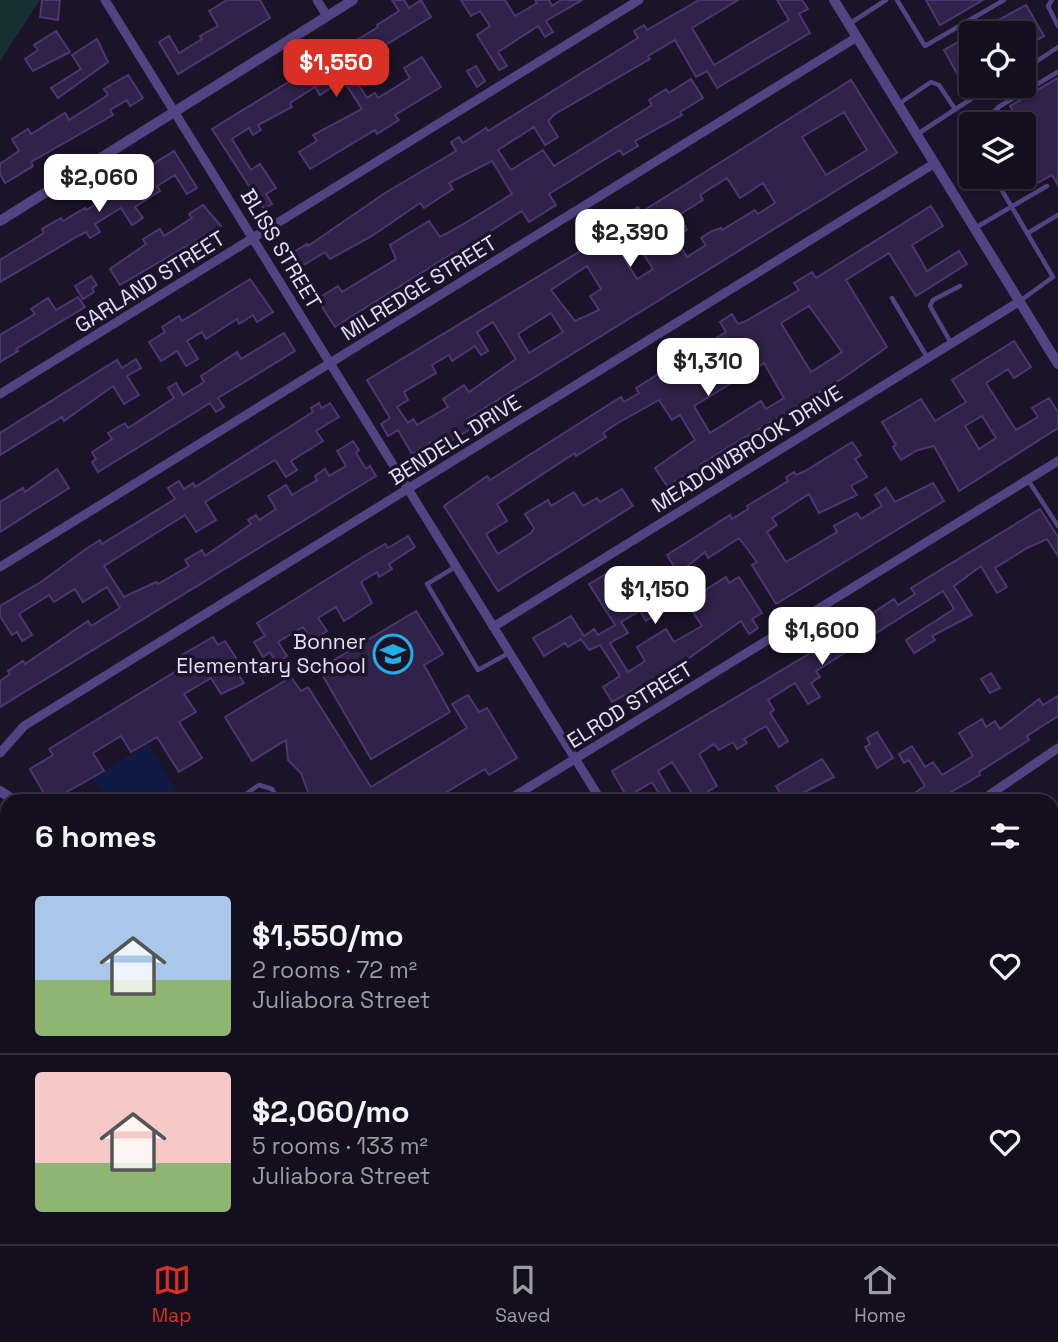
<!DOCTYPE html>
<html lang="en">
<head>
<meta charset="utf-8">
<style>
  :root { --surface:#140f1f; --page:#211d2c; --text:#f1f3f6; --muted:#9d9ca4; --line:#332f3d; --accent:#d93025 }
  body { margin:0; font-family:"Space Grotesk",sans-serif; background:var(--page); color:var(--text); height:100vh; display:flex; flex-direction:column; font-size:26px; white-space:nowrap }
  * { box-sizing:border-box; margin:0 }
  p { font-size:23px; color:var(--muted) }
  .icon { flex:none; width:38px; height:38px; fill:none; stroke:currentColor; stroke-width:2; stroke-linecap:round; stroke-linejoin:round }
  .map { position:relative; flex:1; overflow:hidden }
  .drawer { position:absolute; left:0px; top:794px; width:1059px; height:450px; display:flex; flex-direction:column; background:var(--surface); border-radius:21px 21px 0 0; box-shadow:0 2px 5px #0004,0 0 0 2px var(--line) }
  .drawer>* { flex:none }
  .controls { position:absolute; left:959px; top:21px; display:grid; gap:14px }
  .controls a { display:grid; place-items:center; width:77px; height:77px; border-radius:7px; background:var(--surface); box-shadow:0 2px 5px #0004,0 0 0 2px var(--line); font-size:35px }
  .price { position:absolute; translate:-50% -60px; padding:0 16px; border-radius:14px; background:#fff; color:#222; font-size:23px; line-height:46px; filter:drop-shadow(0 2px 4px #0008) }
  .price::after { content:''; position:absolute; left:50%; top:42px; width:21px; height:16px; margin-left:-10px; background:inherit; clip-path:polygon(0 0,100% 0,50% 100%) }
  .price.on { background:var(--accent); color:#fff }
  ul { padding:0; list-style:none }
  li { display:flex; align-items:center; gap:21px; height:175px; padding:0 35px }
  li+li { border-top:2px solid var(--line) }
  li span { display:grid; place-items:center; flex:none; width:196px; height:140px; border-radius:7px; color:#555 }
  li>.icon { margin-inline-start:auto }
  span .icon { width:84px; height:84px; fill:#fffc; stroke-width:1 }
  li b { font-size:30px }
  h2 { display:flex; justify-content:space-between; align-items:center; height:84px; padding:0 35px; font-size:30px }
  .tabs { display:flex; justify-content:space-around; align-items:center; height:98px; border-top:2px solid var(--line); background:var(--surface); font-size:19px; color:var(--muted) }
  .tabs a { display:grid; justify-items:center; gap:4px }
  .tabs .on { color:var(--accent) }
  .map>svg:first-child { display:block }
  .green { fill:#172e32 }
  .water { fill:#111a44 }
  .building { fill:#302248; stroke:#4d3671; stroke-width:2; fill-rule:evenodd }
  .lines { fill:none; stroke-linecap:round; stroke-linejoin:round }
  .service { stroke:#524483; stroke-width:4.5 }
  .minor { stroke:#524483; stroke-width:9 }
  .tertiary { stroke:#524483; stroke-width:10 }
  .secondary { stroke:#9880f1; stroke-width:12 }
  .labels { text-anchor:middle; stroke-width:7; stroke-linejoin:round; paint-order:stroke }
  .street-label { font-size:21px; fill:#e7dffc; stroke:#1b1429 }
  .poi-label { font-size:21px; fill:#e7dffc; stroke:#1b1429; text-anchor:end }
</style>
</head>
<body>
<div class="map">
<svg width="1058" height="1244" viewBox="0 0 1058 1244">
  <rect width="100%" height="100%" fill="#1b1429"/>
  <!-- green -->
  <path class="green" d="M0,0H40L0,61Z"/>
  <!-- water -->
  <path class="water" d="M148,744L182,801H110L93,778Z"/>
  <!-- building -->
  <path class="building" d="M42,0H60L58,20L40,17Z
    M227,0H260L270,18L178,74L159,42L169,36L179,53L202,39L200,36L218,26L209,11Z
    M392,0H404L409,8L421,0L431,17L350,67L355,75L353,76L367,98L375,93L378,98L410,78L404,68L422,57L441,87L395,115L399,120L377,134L375,130L310,169L299,152L317,141L313,135L362,109L343,80L320,95L315,87L290,103L292,107L258,125L261,130L253,135L249,128L232,139L251,170L260,164L276,188L266,194L272,204L264,209L212,129L378,27L377,25L399,11Z
    M461,0H505L515,16L537,3L535,0H549L552,6L561,0H582L546,21L553,32L545,37L538,26L498,52L507,66L499,70L477,35L490,26L480,11L471,16Z
    M699,0H738L692,28L714,65L789,20L777,0H802L808,9L799,14L810,33L717,88L707,71L696,77L675,40L648,56L650,59L555,114L548,121L558,137L545,145L534,127L498,150L511,170L543,150L554,166L652,105L649,100L666,89L669,93L691,79L703,98L680,112L682,115L635,141L638,146L623,155L620,150L549,194L556,205L529,222L522,211L464,248L468,255L458,262L453,253L335,327L317,299L338,286L342,292L396,259L390,245L429,221L440,237L462,225L512,194L506,184L492,161L449,183L453,189L424,208L420,203L372,236L330,259L325,252L299,268L290,254L307,244L308,246L385,193L456,151L451,142L459,137L463,143L486,128L488,131L638,38L634,31L644,25L647,30Z
    M926,0H983L940,25Z
    M1026,5L1044,36L1024,47V33H975Z
    M56,31L70,52L33,71L25,59L38,50L34,45Z
    M971,35V93L969,95L944,50Z
    M97,39L108,62L58,98L51,88L81,69L72,55Z
    M476,66L485,81L477,87L467,71Z
    M128,75L143,98L130,106L127,100L110,110L113,115L31,162L33,166L5,183L0,174V164L19,151L12,139L28,129L31,134L65,113L69,120L108,95L104,89Z
    M1058,78V185L1052,175L1025,190L1018,177H1024V124H1021L1010,106Z
    M851,80L897,153L475,414L467,419L472,428L443,446L438,438L412,454L398,430L388,436L381,424L390,418L367,380L625,224L621,218L638,207L641,212L667,196ZM844,112L867,150L826,175L802,137ZM727,178L740,198L763,183L775,203L758,214L755,210L722,230L721,228L712,231L701,238L706,245L687,257L675,238L687,230L679,215L703,200L700,195ZM638,245L653,269L637,279L622,255ZM587,266L601,289L590,296L599,310L575,321L551,290ZM551,313L563,332L529,353L518,334ZM493,322L516,359L469,392L464,385L443,399L448,407L417,425L413,419L408,423L397,407L408,400L404,392L436,373L432,365L449,355L452,361L475,346L481,355L488,351L477,332Z
    M174,151L197,188L187,194L175,175L157,186L160,191L135,207L143,218L132,225L121,208L95,224L100,232L90,238L86,232L80,235L0,282V260L44,233L42,229L61,218L63,221L85,208L86,210L113,194L111,191Z
    M203,205L221,226L120,285L110,269L146,244L143,239L160,229L164,236L192,218L189,214Z
    M931,206L943,226L912,245L927,271L959,251L967,264L916,296L889,253L846,280L887,347L843,378L701,464L705,470L692,478L689,473L667,486L655,468L695,440L680,415L672,420L659,400L616,424L603,433L606,437L576,456L575,453L497,504L507,521L486,534L498,554L531,533L534,528L525,514L548,500L551,506L574,492L583,506L597,498L600,502L622,489L633,506L498,591L444,506L487,476L490,480L621,397L624,402L639,393L636,388L726,332L720,322L732,314L738,324L746,321L799,290L794,283L812,272L816,278ZM809,306L842,352L811,372L781,323ZM764,363L784,398L766,409L761,401L710,433L694,406Z
    M91,276L97,285L92,288L94,292L83,299L75,286Z
    M250,279L273,312L257,322L253,315L239,324L237,319L206,339L202,332L187,341L198,359L186,366L177,351L161,361L149,342L165,332L162,327L179,316L182,321Z
    M78,297L85,307L16,349L18,351L0,362V335L35,314L31,309L48,298L56,310Z
    M284,333L295,351L218,398L224,407L216,412L210,403L98,472L92,462L96,459L92,452L112,439L108,433L125,423L128,428L174,398L168,388L176,383L183,395L204,382L201,376L237,352L241,359Z
    M1014,341L1031,367L1014,378L1008,369L986,383L1016,430L1038,417L1032,408L1049,398L1058,412V428L959,491L934,446L918,450L901,460L893,447L896,445L882,422L921,399L935,421L966,402L952,380ZM982,416L996,438L979,449L965,426Z
    M136,359L141,368L127,376L139,395L124,404L113,386L64,421L62,417L0,455V433L117,360L122,368Z
    M319,403L322,408L330,403L339,417L316,431L323,441L291,461L297,470L286,477L275,460L205,502L216,520L196,532L185,515L104,566L124,597L156,582L158,584L189,566L185,560L202,550L205,556L251,524L248,520L256,515L259,520L276,509L268,496L286,485L292,495L317,480L315,476L325,469L329,476L346,466L337,451L353,441L359,450L356,453L366,469L370,466L376,476L0,707V681L10,674L8,671L23,661L25,664L88,621L91,626L120,608L107,587L83,602L75,589L54,602L49,595L19,614L32,635L22,641L17,632L12,635L0,616V606L41,582L86,549L100,540L102,544L175,499L168,488L179,481L184,489L193,483L195,487L313,412L311,408Z
    M852,442L861,455L855,459L867,477L851,486L857,495L819,513L809,494L772,518L777,525L767,532L786,562L837,532L834,526L857,513L861,519L882,506L875,495L886,488L895,502L933,483L944,501L776,604L752,565L757,562L739,538L708,558L705,552L680,572L675,568L667,555L730,515L732,519L748,509L747,506L788,481L786,477L794,472L796,475L805,471Z
    M57,469L69,488L0,532V502L23,488L25,492Z
    M1040,509L1058,537V556L1047,539L1027,548L995,568L1007,587L997,593L981,566L954,586L972,615L932,636L935,640L914,653L906,640L954,609L943,591L816,671L820,677L811,683L820,697L808,704L795,683L768,700L774,710L770,713L788,741L779,747L766,726L744,739L747,743L737,749L733,742L719,750L714,744L699,754L717,786L696,799L672,762L658,771L672,795L663,800L652,782L627,797L612,771L839,636L836,632L848,624L850,628L894,599L898,605L915,594L911,588Z
    M408,536L415,547L389,564L392,569L379,577L377,572L361,582L372,603L344,621L336,607L318,618L327,631L312,640L303,627L278,642L287,656L276,663L270,652L263,657L254,642L265,636L257,623L361,558L385,544L388,548Z
    M625,568L631,578L643,571L656,592L647,598L656,614L646,621L640,611L621,622L628,633L610,643L628,672L645,661L637,647L666,629L674,642L702,626L684,598L700,588L702,592L726,577L729,583L739,577L762,613L752,619L758,628L749,634L741,621L678,666L612,702L603,687L620,676L600,645L589,650L581,639L568,647L565,643L544,656L533,638L571,616L584,636L594,629L598,635L615,625L589,584L606,574L608,578Z
    M416,611L443,654L424,665L450,712L371,759L319,669Z
    M213,637L218,645L225,641L238,661L232,665L244,683L221,694L211,678L184,694L196,712L179,722L202,758L179,772L157,737L131,752L121,736L93,753L104,771L49,802L30,769L53,755L49,749L186,665L180,656Z
    M991,673L1000,688L990,693L981,679Z
    M291,677L301,691L308,687L371,787L467,728L452,704L468,695L479,712L487,708L517,758L489,775L485,769L430,802H316L308,792L301,773L288,760L286,740L252,761L225,717Z
    M1058,696V716L1027,736L1029,740L979,772L980,775L934,802H901L925,786L909,760L904,763L899,754L912,746L925,767L933,762L942,775L973,756L959,733L982,719L986,727L995,721L1000,729L1039,699L1043,705Z
    M877,732L893,758L877,768L865,747L870,744L867,738Z
    M822,759L834,777L785,802L776,786Z"/>
  <g class="lines">
    <!-- service -->
    <path class="service" d="M897,0L925,46L1004,0
      M1052,0L1048,6L1058,26
      M849,24L886,0
      M1025,69L1058,47
      M900,103L931,82L939,85L955,109
      M981,124L1000,106L1058,72
      M919,133L991,86
      M994,177L1053,277L1020,301
      M975,228L1047,186
      M1028,233L1058,215
      M892,298L927,357
      M951,343L930,306L933,300L960,286
      M1028,480L1058,526
      M457,566L427,584L478,670L509,653
      M244,802L247,793L259,785L272,789L280,802"/>
    <!-- minor -->
    <path class="minor" d="M105,0L602,802
      M317,0L327,16
      M0,394L639,0
      M0,567L857,37
      M493,627L1020,301
      M0,753L24,726L935,163
      M505,802L1058,461
      M979,802L1058,748
      M1052,971L1058,967
      M0,974L7,985
      M0,1165L7,1161
      M228,1244L242,1237
      M556,1244L568,1237"/>
    <!-- tertiary -->
    <path class="tertiary" d="M834,0L1058,364
      M0,221L353,0
      M0,791L17,802
      M318,1237L322,1244"/>
    <!-- secondary -->
    <path class="secondary" d="M1052,1149L1058,1160
      M1052,1173L1058,1169
      M895,1244L906,1237
      M937,1244L948,1237"/>
  </g>
  <!-- icons -->
  <defs>
    <symbol id="school-ring" viewBox="-11 -11 22 22"><circle r="9.5" fill="#1b1429" stroke="#20afe7" stroke-width="1.5"/><path d="M0-5L7-2L0 1L-7-2ZM-4 1L0 2.5L4 1V4Q0 6-4 4Z" fill="#20afe7"/></symbol>
  </defs>
  <g fill-rule="evenodd">
    <use href="#school-ring" x="371" y="632" width="44" height="44"/>
  </g>
  <g class="labels">
    <!-- street labels -->
    <g class="street-label">
      <text transform="translate(281 249) rotate(59)" y="7">BLISS STREET</text>
      <text transform="translate(150 282) rotate(-32)" y="7">GARLAND STREET</text>
      <text transform="translate(419 288) rotate(-32)" y="7">MILREDGE STREET</text>
      <text transform="translate(455 440) rotate(-32)" y="7">BENDELL DRIVE</text>
      <text transform="translate(747 449) rotate(-32)" y="7">MEADOWBROOK DRIVE</text>
      <text transform="translate(630 705) rotate(-32)" y="7">ELROD STREET</text>
    </g>
    <!-- poi labels -->
    <g class="poi-label">
      <text x="366" y="649">Bonner<tspan x="366" dy="24">Elementary School</tspan></text>
    </g>
  </g>
</svg>
<div class="controls">
<a><svg class="icon" aria-label="locate" viewBox="0 0 24 24"><circle cx="12" cy="12" r="6"/><path d="M12 2v4M12 18v4M2 12h4M18 12h4"/></svg></a>
<a><svg class="icon" aria-label="layers" viewBox="0 0 24 24"><path d="M12 4l9 5-9 5-9-5zM3 14l9 5 9-5"/></svg></a>
</div>
<b class="price on" style="left:336px;top:99px">$1,550</b>
<b class="price" style="left:99px;top:214px">$2,060</b>
<b class="price" style="left:630px;top:269px">$2,390</b>
<b class="price" style="left:708px;top:398px">$1,310</b>
<b class="price" style="left:655px;top:626px">$1,150</b>
<b class="price" style="left:822px;top:667px">$1,600</b>
<section class="drawer">
<h2>6 homes<svg class="icon" aria-label="filters" viewBox="0 0 24 24"><path d="M4 7h16M4 17h16"/><circle cx="9" cy="7" r="2"/><circle cx="15" cy="17" r="2"/></svg></h2>
<ul>
<li><span style="background:linear-gradient(#a9c7e8 60%,#8fb573 0)"><svg class="icon" aria-label="home" viewBox="0 0 24 24"><path d="M3 11l9-7 9 7M6 9v11h12V9"/></svg></span><div><b>$1,550/mo</b><p>2 rooms · 72 m²</p><p>Juliabora Street</p></div><svg class="icon" aria-label="heart" viewBox="0 0 24 24"><path d="M12 20l-8-8c-3-5 5-10 8-4 3-6 11-1 8 4z"/></svg></li>
<li><span style="background:linear-gradient(#f6c9c9 65%,#8fb573 0)"><svg class="icon" aria-label="home" viewBox="0 0 24 24"><path d="M3 11l9-7 9 7M6 9v11h12V9"/></svg></span><div><b>$2,060/mo</b><p>5 rooms · 133 m²</p><p>Juliabora Street</p></div><svg class="icon" aria-label="heart" viewBox="0 0 24 24"><path d="M12 20l-8-8c-3-5 5-10 8-4 3-6 11-1 8 4z"/></svg></li>
</ul>
</section>
</div>
<nav class="tabs">
<a class="on"><svg class="icon" aria-label="map" viewBox="0 0 24 24"><path d="M3 6l6-2 6 2 6-2v14l-6 2-6-2-6 2zM9 4v14M15 6v14"/></svg>Map</a>
<a><svg class="icon" aria-label="saved" viewBox="0 0 24 24"><path d="M7 4h10v16l-5-4-5 4z"/></svg>Saved</a>
<a><svg class="icon" aria-label="home" viewBox="0 0 24 24"><path d="M3 11l9-7 9 7M6 9v11h12V9"/></svg>Home</a>
</nav>
</body>
</html>
